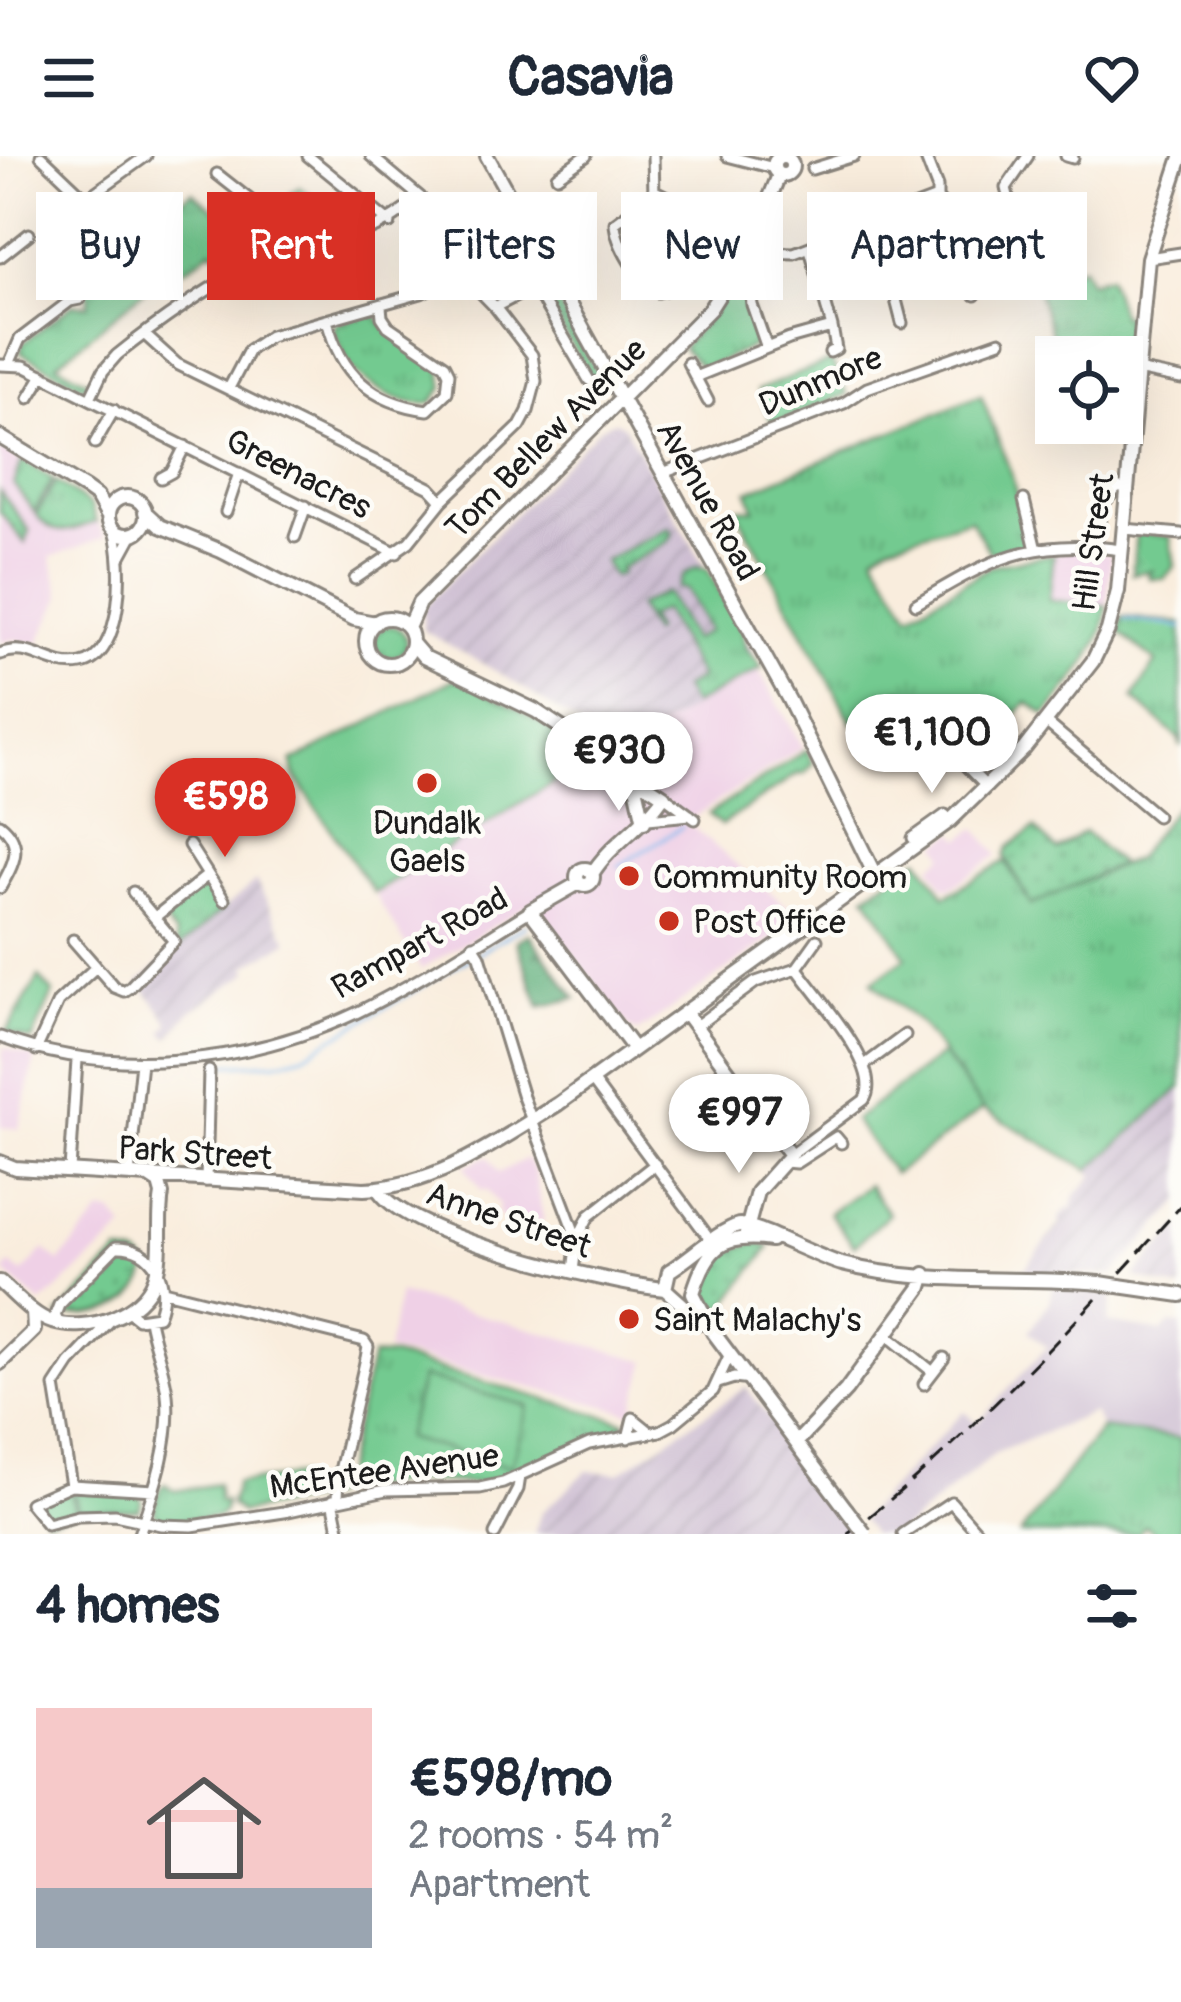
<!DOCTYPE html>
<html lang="en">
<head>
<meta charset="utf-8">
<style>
  :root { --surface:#fff; --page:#f6f6f7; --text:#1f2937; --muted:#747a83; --accent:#d93025 }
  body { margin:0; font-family:Pangolin,sans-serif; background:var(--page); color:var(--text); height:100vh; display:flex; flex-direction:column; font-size:45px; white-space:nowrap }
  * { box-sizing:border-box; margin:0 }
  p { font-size:39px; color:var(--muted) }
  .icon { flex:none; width:66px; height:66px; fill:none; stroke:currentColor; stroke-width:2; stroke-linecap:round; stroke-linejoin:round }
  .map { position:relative; height:1378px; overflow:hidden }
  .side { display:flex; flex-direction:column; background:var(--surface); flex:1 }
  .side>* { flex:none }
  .guide { position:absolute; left:36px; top:36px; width:1110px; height:108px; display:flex; gap:24px }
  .tools { position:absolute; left:1035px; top:180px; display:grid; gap:24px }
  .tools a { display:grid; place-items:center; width:108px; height:108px; border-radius:0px; background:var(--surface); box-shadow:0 12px 48px #0002; font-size:60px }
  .price { position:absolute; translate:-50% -102px; padding:0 27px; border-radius:42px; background:#fff; color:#222; font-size:39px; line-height:78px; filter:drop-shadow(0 3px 6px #0008) }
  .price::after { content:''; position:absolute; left:50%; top:72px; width:36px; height:27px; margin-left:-18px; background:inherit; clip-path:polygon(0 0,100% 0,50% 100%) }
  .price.selected { background:var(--accent); color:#fff }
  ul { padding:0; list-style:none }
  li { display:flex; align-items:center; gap:36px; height:300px; padding:0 36px }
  li span { display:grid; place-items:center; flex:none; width:336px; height:240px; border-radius:0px; color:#555 }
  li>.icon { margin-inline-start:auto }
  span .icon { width:144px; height:144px; fill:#fffc; stroke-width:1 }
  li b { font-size:51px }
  h2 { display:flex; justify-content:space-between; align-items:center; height:144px; padding:0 36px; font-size:51px }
  .tag { padding:0 42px; border-radius:0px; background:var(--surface); box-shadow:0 12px 48px #0002; font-size:42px; line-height:108px }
  .tag.selected { background:var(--accent); color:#fff }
  header { display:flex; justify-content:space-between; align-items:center; height:156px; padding:0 36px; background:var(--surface); font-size:54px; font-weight:700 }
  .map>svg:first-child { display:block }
  .built { fill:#efd0e6 }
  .industrial { fill:url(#industrial-furrows) }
  .railway { fill:#cdbed2 }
  .grass { fill:url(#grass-tufts); stroke:#487356; stroke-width:3 }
  .forest { fill:url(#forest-firs); stroke:#3d654b; stroke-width:3 }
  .park { fill:url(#park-dots); stroke:#487356; stroke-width:3 }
  .pitch { fill:#73ca90; stroke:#487356; stroke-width:3 }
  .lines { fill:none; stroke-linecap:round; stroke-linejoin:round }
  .stream { stroke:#7bb7ed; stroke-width:3 }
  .street-casing { stroke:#8a847c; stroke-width:15 }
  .secondary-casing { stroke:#8a847c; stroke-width:18 }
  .street { stroke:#fff; stroke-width:9 }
  .secondary { stroke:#fff; stroke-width:12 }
  .rail { stroke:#1c1c1c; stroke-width:3; stroke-dasharray:18 9; stroke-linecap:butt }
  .secondary-bridge-casing { stroke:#8a847c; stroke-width:18; stroke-linecap:butt }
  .secondary-bridge { stroke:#fff; stroke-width:12 }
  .poi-dot { fill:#c8321e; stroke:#fdfcf7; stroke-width:4.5 }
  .labels { text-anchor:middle; stroke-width:9; stroke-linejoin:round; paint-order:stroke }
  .street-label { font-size:33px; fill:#1c1c1c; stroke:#fdfcf7 }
  .poi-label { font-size:33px; fill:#1c1c1c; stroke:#fdfcf7; text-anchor:start }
</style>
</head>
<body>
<header><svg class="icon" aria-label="menu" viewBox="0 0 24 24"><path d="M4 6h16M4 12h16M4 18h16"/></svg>Casavia<svg class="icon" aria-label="heart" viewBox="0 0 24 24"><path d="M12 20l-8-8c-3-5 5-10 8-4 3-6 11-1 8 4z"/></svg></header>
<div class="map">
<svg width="1181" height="1378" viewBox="0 0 1181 1378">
  <defs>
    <pattern id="industrial-furrows" width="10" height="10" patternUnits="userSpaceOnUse" patternTransform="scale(3)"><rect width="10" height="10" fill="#cdbed2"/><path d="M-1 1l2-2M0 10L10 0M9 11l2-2" fill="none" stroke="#afa3b4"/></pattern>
    <pattern id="grass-tufts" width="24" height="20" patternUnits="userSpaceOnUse" patternTransform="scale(3)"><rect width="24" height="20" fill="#73ca90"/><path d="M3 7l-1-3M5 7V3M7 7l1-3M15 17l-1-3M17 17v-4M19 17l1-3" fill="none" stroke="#63ad7c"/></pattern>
    <pattern id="forest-firs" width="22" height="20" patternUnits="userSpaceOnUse" patternTransform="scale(3)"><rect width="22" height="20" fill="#5eae7a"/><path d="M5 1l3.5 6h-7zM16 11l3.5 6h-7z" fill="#4d8d63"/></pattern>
    <pattern id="park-dots" width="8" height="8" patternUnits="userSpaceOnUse" patternTransform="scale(3)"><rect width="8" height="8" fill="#73ca90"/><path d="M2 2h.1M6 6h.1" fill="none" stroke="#63ad7c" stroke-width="1.8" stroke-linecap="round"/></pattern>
  </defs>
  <rect width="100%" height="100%" fill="#fdfcf7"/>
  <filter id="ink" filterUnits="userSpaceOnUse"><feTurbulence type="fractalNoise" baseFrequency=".00833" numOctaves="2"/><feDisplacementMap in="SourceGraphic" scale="24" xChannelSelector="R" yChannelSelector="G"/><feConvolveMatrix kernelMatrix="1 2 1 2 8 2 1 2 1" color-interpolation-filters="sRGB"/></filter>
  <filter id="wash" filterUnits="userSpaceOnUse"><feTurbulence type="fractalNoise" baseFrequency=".004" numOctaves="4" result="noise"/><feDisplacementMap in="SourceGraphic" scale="48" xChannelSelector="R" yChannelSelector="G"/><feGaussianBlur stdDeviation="2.7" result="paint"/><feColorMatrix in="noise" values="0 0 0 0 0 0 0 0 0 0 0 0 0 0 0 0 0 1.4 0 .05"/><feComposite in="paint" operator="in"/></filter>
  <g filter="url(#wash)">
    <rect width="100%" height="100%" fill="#f9eddd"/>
    <!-- built -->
    <path class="built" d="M0,292L87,346L105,381L51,401L61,441L38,489L14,483L0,487Z
      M1072,392L1111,399L1107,450L1049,444L1054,398Z
      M759,515L803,591L686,666L801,762L638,876L630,873L533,746L421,813L375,739L596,601L619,594Z
      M976,672L998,699L950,732L943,730L931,710L945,699L938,688L955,676L961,683Z
      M3,891L35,902L19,973L0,971Z
      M488,1000L499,1017L527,1002L534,1015L544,1066L503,1063L497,1054L500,1050L486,1033L482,1035L465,1010Z
      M101,1056L112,1057L125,1073L41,1148L4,1116L10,1108L23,1117L44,1093L59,1106Z
      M399,1137L647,1205L632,1257L387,1195Z"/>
    <!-- industrial -->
    <path class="industrial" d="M615,265L624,270L763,513L618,594L506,521L423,474V452L601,271Z
      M256,725L288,785L247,810L249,816L190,856L169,882L163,876L170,867L139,826Z
      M1181,931V1045L1113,1119L1021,1117L1061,1067L1058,1064L1068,1052L1072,1054L1074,1041L1094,1020L1089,1014Z
      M1181,1069V1134L1134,1121Z
      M746,1231L823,1335L774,1378H534L541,1357L587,1315L619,1317Z"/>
    <!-- railway -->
    <path class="railway" d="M1054,1130L1096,1132L1113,1139L1108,1167L1162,1176L1170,1168L1181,1169V1282L1101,1272L1094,1256L996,1297L897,1378H872L861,1363L964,1255L977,1267L1047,1191L1029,1175L1049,1147Z
      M823,1335L854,1378H774Z"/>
    <!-- grass -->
    <path class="grass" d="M300,31L354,76L342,79L291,37Z
      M192,36L270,98L231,114L213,93L189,111L154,126L57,208L92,227L82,230L20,196L23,187L73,148L88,149L89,140L81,120Z
      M657,45H664L678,63L653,75L644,61L622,76V68Z
      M1082,110L1089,126L1108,120L1121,159L1130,160V183L1086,201H1059L1036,130Z
      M740,123H745V151L750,154L758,188L703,213L682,192Z
      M545,134L551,135L599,220L588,219L541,136Z
      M374,157L384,170L441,212L444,232L431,247C406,252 367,230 351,211C343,200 339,186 333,174L336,167Z
      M831,205L847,238L773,269L758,234Z
      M981,239L1011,317L1030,389L990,397L970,363L890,387L874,398L910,458L993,409L1054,398L1049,444L1107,450C1106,490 1070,530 1046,559L1027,546L978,602L919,559L902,534L852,567L735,352L755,353L748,335Z
      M22,304L53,323L34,356L14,329Z
      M56,325L91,350L96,366C69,375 56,383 36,359Z
      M0,335L30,375L25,387L0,356Z
      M669,371L673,377L669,385L619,413L621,417L613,421L604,405Z
      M1136,377L1170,380L1175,410L1164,423L1149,422L1148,417L1154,414L1132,418Z
      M696,411L707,413L743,476C740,493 755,500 762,512L692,549L683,532L700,522L663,454L648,461L655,474L652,477L637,450L666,436L692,484L708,475L687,434L678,431L683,419Z
      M1122,461L1181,467V591L1178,582L1133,542L1156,506L1119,476Z
      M374 486a16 16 0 1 1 32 0a16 16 0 1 1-32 0Z
      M807,594L813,608L805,617L796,619L721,669L709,658Z
      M1181,644V931L1089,1014L983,953L921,869L872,826L906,801L866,739L919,702L945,740L1005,705L1031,748L1135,703Z
      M206,726L224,752L178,793L175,779L162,762Z
      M39,821L53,837L32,885L6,876Z
      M868,1029L889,1058L854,1090L829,1057Z
      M372,1200H393L626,1266L614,1280L582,1287L501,1323L480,1328L412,1325L345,1336L341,1327Z
      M1101,1272L1181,1282V1378H1157L1145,1369L1138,1378H1020Z
      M299,1320L302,1328L333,1327L331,1341L241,1357L230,1349L236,1327Z
      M165,1328L174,1335L217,1328L219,1346L225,1345L224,1355L218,1361L162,1366L154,1356L160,1332Z
      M86,1332L136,1337L142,1344L139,1354H78L74,1335Z
      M71,1335L75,1356L47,1364L37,1347Z"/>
    <!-- forest -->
    <path class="forest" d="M529,778L576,842L540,851L516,785Z"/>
    <!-- park -->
    <path class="park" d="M1035,672L1057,694L1084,676L1120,708L1031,749L1005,700L1009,691Z
      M757,1087L770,1091L715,1163C688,1122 717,1094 757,1087Z
      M119,1097L140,1101L148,1110C141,1153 97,1163 59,1159Z"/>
    <!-- pitch -->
    <path class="pitch" d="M456,522L518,553L595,601L374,737L294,619L292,606Z
      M942,898L983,953L894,1018L854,964Z
      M422,1221L528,1250L511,1311L405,1282Z"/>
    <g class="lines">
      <!-- stream -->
      <path class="stream" d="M1125,463L1181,471
        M619,710L682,671
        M222,909L276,906L304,899L526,769"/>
    </g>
  </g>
  <g filter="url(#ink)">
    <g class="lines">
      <defs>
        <path id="street" d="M41,0L86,43L146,0
          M308,0L390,67
          M371,0L420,41L461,116L495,151
          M653,0L654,38L615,67C616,89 639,126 658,136L701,123L723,134
          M727,0L774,12
          M925,0L937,31V42
          M1066,0L1073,2
          M812,13L854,0
          M217,18L312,93
          M557,20L586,0
          M655,35L665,40L690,73L701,75
          M937,42C963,70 953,110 975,139
          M876,66L902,167
          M1018,84L1063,76
          M750,90L763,96L794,97L937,42
          M1022,96L1006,32L1028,0
          M0,101L29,78
          M1148,102L1181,97
          M749,121L752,149L767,192
          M534,130L589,224L599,230
          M327,164C340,218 372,247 428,254L447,236L449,217L445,209L388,170L382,161L381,150
          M145,179L177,208L430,332L442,345
          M830,196L836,193L832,171
          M10,206L20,183L70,145L80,143
          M688,207L708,245
          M0,209L24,210L397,397
          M1137,214L1181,223
          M695,221L789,183L832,171L810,93
          M229,232L249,194L270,180L421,137L461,116
          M29,242L43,219
          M90,242L103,215L117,199C148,174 223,119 258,108C317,89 373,85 420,41
          M95,287L114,254
          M663,317L844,247L867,232L1000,185
          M161,322L172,316L185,290
          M1024,344L1036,394
          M226,356L239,317
          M1124,373L1181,378
          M295,381L306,350
          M1096,390L1102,349L1117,332H1128
          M121,400L133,378
          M355,423L409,386L442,345L520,270L528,255L536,225L532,199L495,151L553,121
          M916,448C992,402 1030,382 1122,394
          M0,498C30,485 51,514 81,508C124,500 124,406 114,375
          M1047,567L1157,660
          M877,599L922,571L929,573L987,631
          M664,640L695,663
          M648,663L690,659
          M0,668C25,688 14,708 0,732
          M913,682L945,659L950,665
          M189,689L224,744
          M155,761L208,719
          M73,784L114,831L124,835L130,831L174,785L133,736
          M473,789L480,800L523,941L577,1083L573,1115
          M696,870L756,826L797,812L817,784
          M0,881C112,923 248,908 356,857C416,828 473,790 530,755
          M36,894L58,846L96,811
          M866,908L905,879
          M592,924L712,1086
          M790,999L864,944C885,913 816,840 797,812
          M785,1006L796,1007L836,981L841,987
          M70,1014L77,904
          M129,1019L141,906
          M206,1025L209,915
          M577,1083L589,1060L655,1008
          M164,1135L364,1185L368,1191L366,1202L339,1319L338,1343
          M59,1168L55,1159L59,1149L116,1091C154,1089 172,1128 158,1160L138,1163L129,1156
          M887,1179L933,1216
          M718,1227L734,1222L751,1224
          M924,1228L944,1202
          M628,1282L633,1262L649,1275
          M71,1329L55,1230L70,1207L110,1165
          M154,1334L71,1329L30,1347L47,1368L78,1360L115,1359L161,1369L192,1370L284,1356L386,1334L480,1332L503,1327L589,1288L660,1275L673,1268L713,1235L730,1198
          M333,1344L340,1378
          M139,1378C154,1334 172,1285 167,1238C164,1212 153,1188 149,1163
          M495,1378L518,1333L520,1320
          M903,1378L951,1346L979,1378"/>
        <path id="secondary" d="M487,0L789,544L875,719
          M774 10a9 9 0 1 1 18 0a9 9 0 1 1-18 0Z
          M0,281L86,333L97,341L107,359
          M108 360a19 19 0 1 1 38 0a19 19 0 1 1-38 0Z
          M145,356L160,370L221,395L354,463L376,467
          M366 485a23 23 0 1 1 46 0a23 23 0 1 1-46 0Z
          M408,472L419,447L710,153L750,90L779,19
          M412,487L424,501L536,555L664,640C643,671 610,688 592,718
          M634,621L644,666
          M577 721a8 8 0 1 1 16 0a8 8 0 1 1-16 0Z
          M579,727L530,755L634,893
          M685,856L790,999L757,1036L746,1077
          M0,1006L15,1012L364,1033C437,1030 498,985 558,948L950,665L1024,593L1093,505L1108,474L1118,435L1148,102L1181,1
          M378,1033C405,1080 609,1128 665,1133
          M771,1084C721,1077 707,1092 693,1137L713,1176L846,1353
          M0,1126C15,1139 33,1160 52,1166C88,1177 142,1159 155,1122C164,1096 157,1066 162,1038L159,1027L150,1021
          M1119,1130L1181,1139
          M665,1133L669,1115C688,1104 719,1074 739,1069C750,1066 821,1103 842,1108C925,1130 1016,1120 1100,1127
          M665,1133L703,1167
          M0,1207L34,1174L33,1156
          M797,1286L846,1234L921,1131L925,1118"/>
      </defs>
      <!-- street casing -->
      <use href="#street" class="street-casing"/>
      <!-- secondary casing -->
      <use href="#secondary" class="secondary-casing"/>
      <!-- street -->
      <use href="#street" class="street"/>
      <!-- secondary -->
      <use href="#secondary" class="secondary"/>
      <!-- rail -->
      <path class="rail" d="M848,1378C972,1281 1076,1166 1181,1050"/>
      <defs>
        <path id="secondary-bridge" d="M1100,1127L1119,1130
          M846,1353L865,1378"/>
      </defs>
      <!-- secondary-bridge casing -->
      <use href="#secondary-bridge" class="secondary-bridge-casing"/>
      <!-- secondary-bridge -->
      <use href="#secondary-bridge" class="secondary-bridge"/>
    </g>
  </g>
  <!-- markers -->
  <g class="poi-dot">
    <circle cx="427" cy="627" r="12"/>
    <circle cx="629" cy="720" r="12"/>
    <circle cx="669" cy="765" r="12"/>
    <circle cx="629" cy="1163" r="12"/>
  </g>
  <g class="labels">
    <!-- street labels -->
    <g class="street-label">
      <text transform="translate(820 224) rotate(-23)" y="12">Dunmore</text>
      <text transform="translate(545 282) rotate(-45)" y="12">Tom Bellew Avenue</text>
      <text transform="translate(299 317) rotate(27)" y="12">Greenacres</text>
      <text transform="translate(709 344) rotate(61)" y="12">Avenue Road</text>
      <text transform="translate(1092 386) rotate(-82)" y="12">Hill Street</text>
      <text transform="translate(419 786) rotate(-29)" y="12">Rampart Road</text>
      <text transform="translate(195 996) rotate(4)" y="12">Park Street</text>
      <text transform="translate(509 1063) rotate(19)" y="12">Anne Street</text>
      <text transform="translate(384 1314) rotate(-8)" y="12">McEntee Avenue</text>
    </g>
    <!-- poi labels -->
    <g class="poi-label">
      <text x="427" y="678" text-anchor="middle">Dundalk<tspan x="427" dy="38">Gaels</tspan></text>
      <text x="653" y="732">Community Room</text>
      <text x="693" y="777">Post Office</text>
      <text x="653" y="1175">Saint Malachy's</text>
    </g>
  </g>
</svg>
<div class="tools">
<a><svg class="icon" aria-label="locate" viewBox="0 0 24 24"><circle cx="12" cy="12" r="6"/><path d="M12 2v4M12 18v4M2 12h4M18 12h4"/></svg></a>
</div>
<b class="price" style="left:932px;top:640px">€1,100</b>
<b class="price" style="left:619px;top:658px">€930</b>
<b class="price selected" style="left:225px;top:704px">€598</b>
<b class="price" style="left:739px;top:1020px">€997</b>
<div class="guide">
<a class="tag">Buy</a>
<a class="tag selected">Rent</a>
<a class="tag">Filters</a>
<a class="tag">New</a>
<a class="tag">Apartment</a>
</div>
</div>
<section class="side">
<h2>4 homes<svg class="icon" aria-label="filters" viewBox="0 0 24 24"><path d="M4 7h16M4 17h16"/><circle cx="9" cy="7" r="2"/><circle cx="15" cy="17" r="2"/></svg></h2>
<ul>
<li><span style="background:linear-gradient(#f6c9c9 75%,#9aa5b1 0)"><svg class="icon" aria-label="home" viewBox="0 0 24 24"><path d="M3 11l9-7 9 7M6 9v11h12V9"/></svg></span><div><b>€598/mo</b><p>2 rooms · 54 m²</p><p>Apartment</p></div></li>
</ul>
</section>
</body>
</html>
